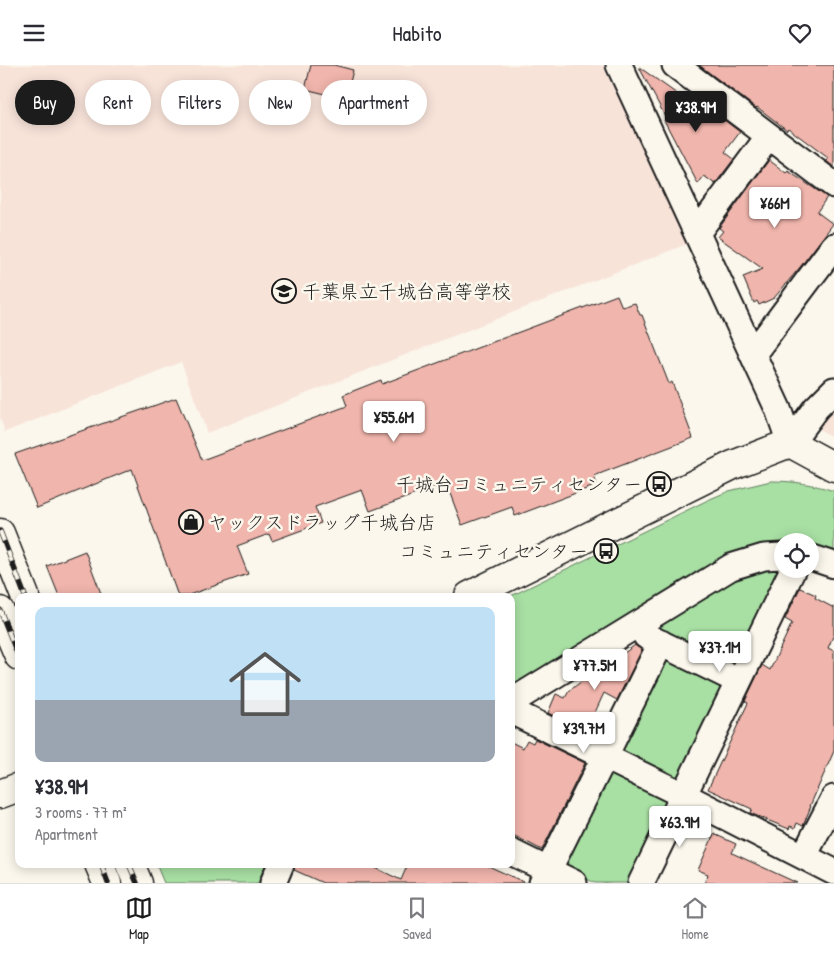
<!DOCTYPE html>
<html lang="en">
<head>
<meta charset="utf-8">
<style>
  :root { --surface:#fff; --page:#f2f2f3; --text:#2b2b33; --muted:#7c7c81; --line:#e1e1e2; --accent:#1c1c1c }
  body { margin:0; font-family:"Patrick Hand","Klee One",sans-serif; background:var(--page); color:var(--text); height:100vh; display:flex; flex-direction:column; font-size:19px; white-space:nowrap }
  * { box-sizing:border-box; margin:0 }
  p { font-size:16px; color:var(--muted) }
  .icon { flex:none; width:28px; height:28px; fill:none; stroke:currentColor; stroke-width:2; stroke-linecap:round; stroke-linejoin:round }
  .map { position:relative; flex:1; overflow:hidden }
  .details { position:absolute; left:15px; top:528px; width:500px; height:275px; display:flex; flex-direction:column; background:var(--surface); border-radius:10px; box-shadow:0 2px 12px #0003 }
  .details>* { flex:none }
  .guide { position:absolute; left:15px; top:15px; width:500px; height:45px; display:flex; gap:10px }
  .fabs { position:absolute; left:774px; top:468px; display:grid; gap:10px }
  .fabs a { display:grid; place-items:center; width:45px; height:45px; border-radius:50%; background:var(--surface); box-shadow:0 2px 12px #0003; font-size:25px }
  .price { position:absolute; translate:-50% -42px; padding:0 11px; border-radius:5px; background:#fff; color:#222; font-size:16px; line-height:32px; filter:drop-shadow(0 1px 2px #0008) }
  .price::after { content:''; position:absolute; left:50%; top:30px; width:15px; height:11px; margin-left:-8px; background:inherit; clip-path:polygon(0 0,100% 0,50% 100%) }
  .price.selected { background:var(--accent); color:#fff }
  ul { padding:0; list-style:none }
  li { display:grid; align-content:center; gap:10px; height:265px; padding:0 20px }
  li+li { border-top:1px solid var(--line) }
  li span { display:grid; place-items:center; height:155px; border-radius:10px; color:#555 }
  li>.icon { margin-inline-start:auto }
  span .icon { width:90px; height:90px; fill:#fffc; stroke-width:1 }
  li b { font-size:21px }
  .pill { padding:0 18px; border-radius:22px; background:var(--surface); box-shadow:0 2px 12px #0003; font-size:18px; line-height:45px }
  .pill.selected { background:var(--accent); color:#fff }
  header { display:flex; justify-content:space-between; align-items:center; height:65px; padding:0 20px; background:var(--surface); font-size:22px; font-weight:600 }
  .dock { display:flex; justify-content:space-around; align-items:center; height:70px; border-top:1px solid var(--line); background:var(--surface); font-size:14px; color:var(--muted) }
  .dock a { display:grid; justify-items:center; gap:2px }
  .dock .selected { color:var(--accent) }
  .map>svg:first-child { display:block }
  .built { fill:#f8e3d9 }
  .green { fill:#a8dfa3; stroke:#627e60 }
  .building { fill:#f0b5ac; stroke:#1c1c1c }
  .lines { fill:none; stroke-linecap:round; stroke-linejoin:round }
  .minor-casing { stroke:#1c1c1c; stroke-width:29 }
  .tertiary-casing { stroke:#1c1c1c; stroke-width:31 }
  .minor { stroke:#fbf7ec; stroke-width:25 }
  .tertiary { stroke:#fbf7ec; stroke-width:28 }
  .rail-casing { stroke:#1c1c1c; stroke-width:5.5 }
  .rail { stroke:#fbf7ec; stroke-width:4; stroke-dasharray:11; stroke-linecap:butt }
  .labels { text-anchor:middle; stroke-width:5; stroke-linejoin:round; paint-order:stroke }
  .poi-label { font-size:19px; fill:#1c1c1c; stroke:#fbf7ec; text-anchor:start }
</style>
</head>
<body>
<header><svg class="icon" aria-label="menu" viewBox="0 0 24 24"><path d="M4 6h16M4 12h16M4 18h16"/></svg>Habito<svg class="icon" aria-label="heart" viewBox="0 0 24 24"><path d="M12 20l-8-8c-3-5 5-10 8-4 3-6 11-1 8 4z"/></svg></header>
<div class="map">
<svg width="834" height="818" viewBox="0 0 834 818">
  <rect width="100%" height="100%" fill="#fbf7ec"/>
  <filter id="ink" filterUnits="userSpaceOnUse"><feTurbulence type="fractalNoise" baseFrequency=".02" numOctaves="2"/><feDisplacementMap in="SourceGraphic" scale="10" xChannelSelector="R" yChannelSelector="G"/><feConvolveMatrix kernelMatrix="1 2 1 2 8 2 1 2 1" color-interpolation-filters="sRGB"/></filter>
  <g filter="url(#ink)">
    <!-- built -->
    <path class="built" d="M0,0H603L687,179L207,368L181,297L5,367L0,353Z
      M834,342V373L815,362Z"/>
    <!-- green -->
    <path class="green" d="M771,416C793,416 813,419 834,426V485L810,479V476H782V478L758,480L734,487L699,505L511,622V531L710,434L729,426Z
      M775,499L780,511L733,602L661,567L660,558L712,525Z
      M663,584L727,625L682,718L614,686Z
      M606,697L668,729L671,742L634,818H595L559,800Z
      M156,799H266L258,818H164Z"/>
    <!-- building -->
    <path class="building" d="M311,0H334L353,5L346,34L305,24Z
      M699,0H834V102L826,96L828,93L788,63L787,65L757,42L756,43Z
      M639,2L708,51L712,46L740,67L725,87L734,94L715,119L704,111L698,119L677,79V80L664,55L666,53Z
      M769,95L786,108L788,106L827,132L817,147L833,159L801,201L774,233L759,240L757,236L754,238L743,212L763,204L718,172L723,166L719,163Z
      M617,230L622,242L635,238L640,250H642L669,319L672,317L693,373L594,411L597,420L515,451L512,442L462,460L446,418L370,446L362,425L315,442L321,458L272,476L269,469L237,481L248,509L186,531H178L132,404L37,443L15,389L176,333L202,395L347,341L343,330L381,315L382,319Z
      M85,486L102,531H59L47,501Z
      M800,523L816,530L815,533L834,543V569L828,583L834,586V686L810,741H811L803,761L797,758L795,763L790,761L789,764L750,748L752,744L708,724L748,638L745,636L762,600L770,605L792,558L785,554Z
      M635,580L642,585L617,635L604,628L586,667L548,648L556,629L565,633L569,626L600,602L603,604Z
      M535,674L585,698L542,785L511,769V677L523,683L527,675L533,678Z
      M714,769L736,779L732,788L797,818H705L708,809L698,805Z
      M295,799H367L401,815L408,799H484L526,818H323L294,805Z"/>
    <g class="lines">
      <defs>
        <path id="minor" d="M619,0L778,344L790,378
          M675,0L834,120
          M697,168L769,71
          M753,289L834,181
          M790,378L816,343L834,325
          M810,492L834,500
          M646,571L738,616
          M511,637L731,502L764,492L782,491
          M511,646L683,730L834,807
          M511,787L574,818
          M804,791L834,733
          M273,818L281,799
          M542,818L661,578
          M641,818L793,504"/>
        <path id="tertiary" d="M0,468L25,531
          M469,531L733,400L790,378L834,402
          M0,546L19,591
          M0,729L19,722
          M99,799L107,818
          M130,799L138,818"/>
      </defs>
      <!-- minor casing -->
      <use href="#minor" class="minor-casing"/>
      <!-- tertiary casing -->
      <use href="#tertiary" class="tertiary-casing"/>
      <!-- minor -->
      <use href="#minor" class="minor"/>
      <!-- tertiary -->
      <use href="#tertiary" class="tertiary"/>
      <defs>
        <path id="rail" d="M0,466L25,531
          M0,545L19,593
          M101,799L108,818
          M129,799L137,818"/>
      </defs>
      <!-- rail casing -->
      <use href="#rail" class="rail-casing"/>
      <!-- rail -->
      <use href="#rail" class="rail"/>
    </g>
  </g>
  <!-- icons -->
  <defs>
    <symbol id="school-ring" viewBox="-11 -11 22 22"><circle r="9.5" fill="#fbf7ec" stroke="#1c1c1c" stroke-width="1.5"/><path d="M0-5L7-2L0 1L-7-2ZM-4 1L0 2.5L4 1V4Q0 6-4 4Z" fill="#1c1c1c"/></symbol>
    <symbol id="bus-ring" viewBox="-11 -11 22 22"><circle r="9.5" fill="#fbf7ec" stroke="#1c1c1c" stroke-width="1.5"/><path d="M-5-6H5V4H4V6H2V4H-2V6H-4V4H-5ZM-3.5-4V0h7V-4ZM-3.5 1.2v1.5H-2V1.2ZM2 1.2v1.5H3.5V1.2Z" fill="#1c1c1c"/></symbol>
    <symbol id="shop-ring" viewBox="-11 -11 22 22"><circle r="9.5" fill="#fbf7ec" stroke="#1c1c1c" stroke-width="1.5"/><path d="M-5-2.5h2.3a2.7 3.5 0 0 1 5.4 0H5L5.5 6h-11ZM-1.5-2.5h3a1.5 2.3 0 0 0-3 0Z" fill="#1c1c1c"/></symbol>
  </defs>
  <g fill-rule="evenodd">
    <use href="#school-ring" x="270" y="212" width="28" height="28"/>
    <use href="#bus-ring" x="645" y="405" width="28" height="28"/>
    <use href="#shop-ring" x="177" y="443" width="28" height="28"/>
    <use href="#bus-ring" x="592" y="472" width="28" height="28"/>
  </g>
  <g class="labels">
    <!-- poi labels -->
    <g class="poi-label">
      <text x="302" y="233">千葉県立千城台高等学校</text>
      <text x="642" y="426" text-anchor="end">千城台コミュニティセンター</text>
      <text x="208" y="464">ヤックスドラッグ千城台店</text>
      <text x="588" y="493" text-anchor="end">コミュニティセンター</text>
    </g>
  </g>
</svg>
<div class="fabs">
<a><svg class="icon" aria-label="locate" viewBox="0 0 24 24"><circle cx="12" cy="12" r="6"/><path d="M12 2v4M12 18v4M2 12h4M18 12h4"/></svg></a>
</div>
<b class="price selected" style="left:696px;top:68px">¥38.9M</b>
<b class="price" style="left:775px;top:164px">¥66M</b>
<b class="price" style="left:394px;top:378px">¥55.6M</b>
<b class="price" style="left:720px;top:608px">¥37.1M</b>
<b class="price" style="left:595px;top:626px">¥77.5M</b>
<b class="price" style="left:584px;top:689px">¥39.7M</b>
<b class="price" style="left:680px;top:783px">¥63.9M</b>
<div class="guide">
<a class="pill selected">Buy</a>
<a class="pill">Rent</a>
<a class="pill">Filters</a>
<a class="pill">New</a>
<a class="pill">Apartment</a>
</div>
<section class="details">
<ul>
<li><span style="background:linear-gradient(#bfe0f5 60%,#9aa5b1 0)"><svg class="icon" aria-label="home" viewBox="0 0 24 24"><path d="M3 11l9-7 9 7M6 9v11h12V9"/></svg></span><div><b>¥38.9M</b><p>3 rooms · 77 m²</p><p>Apartment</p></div></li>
</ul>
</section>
</div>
<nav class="dock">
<a class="selected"><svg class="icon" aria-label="map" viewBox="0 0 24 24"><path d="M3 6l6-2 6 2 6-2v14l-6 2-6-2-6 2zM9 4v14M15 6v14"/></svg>Map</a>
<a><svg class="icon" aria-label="saved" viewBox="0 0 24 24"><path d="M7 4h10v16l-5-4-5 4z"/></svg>Saved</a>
<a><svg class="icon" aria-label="home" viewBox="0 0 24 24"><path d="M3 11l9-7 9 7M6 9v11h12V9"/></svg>Home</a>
</nav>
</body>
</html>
